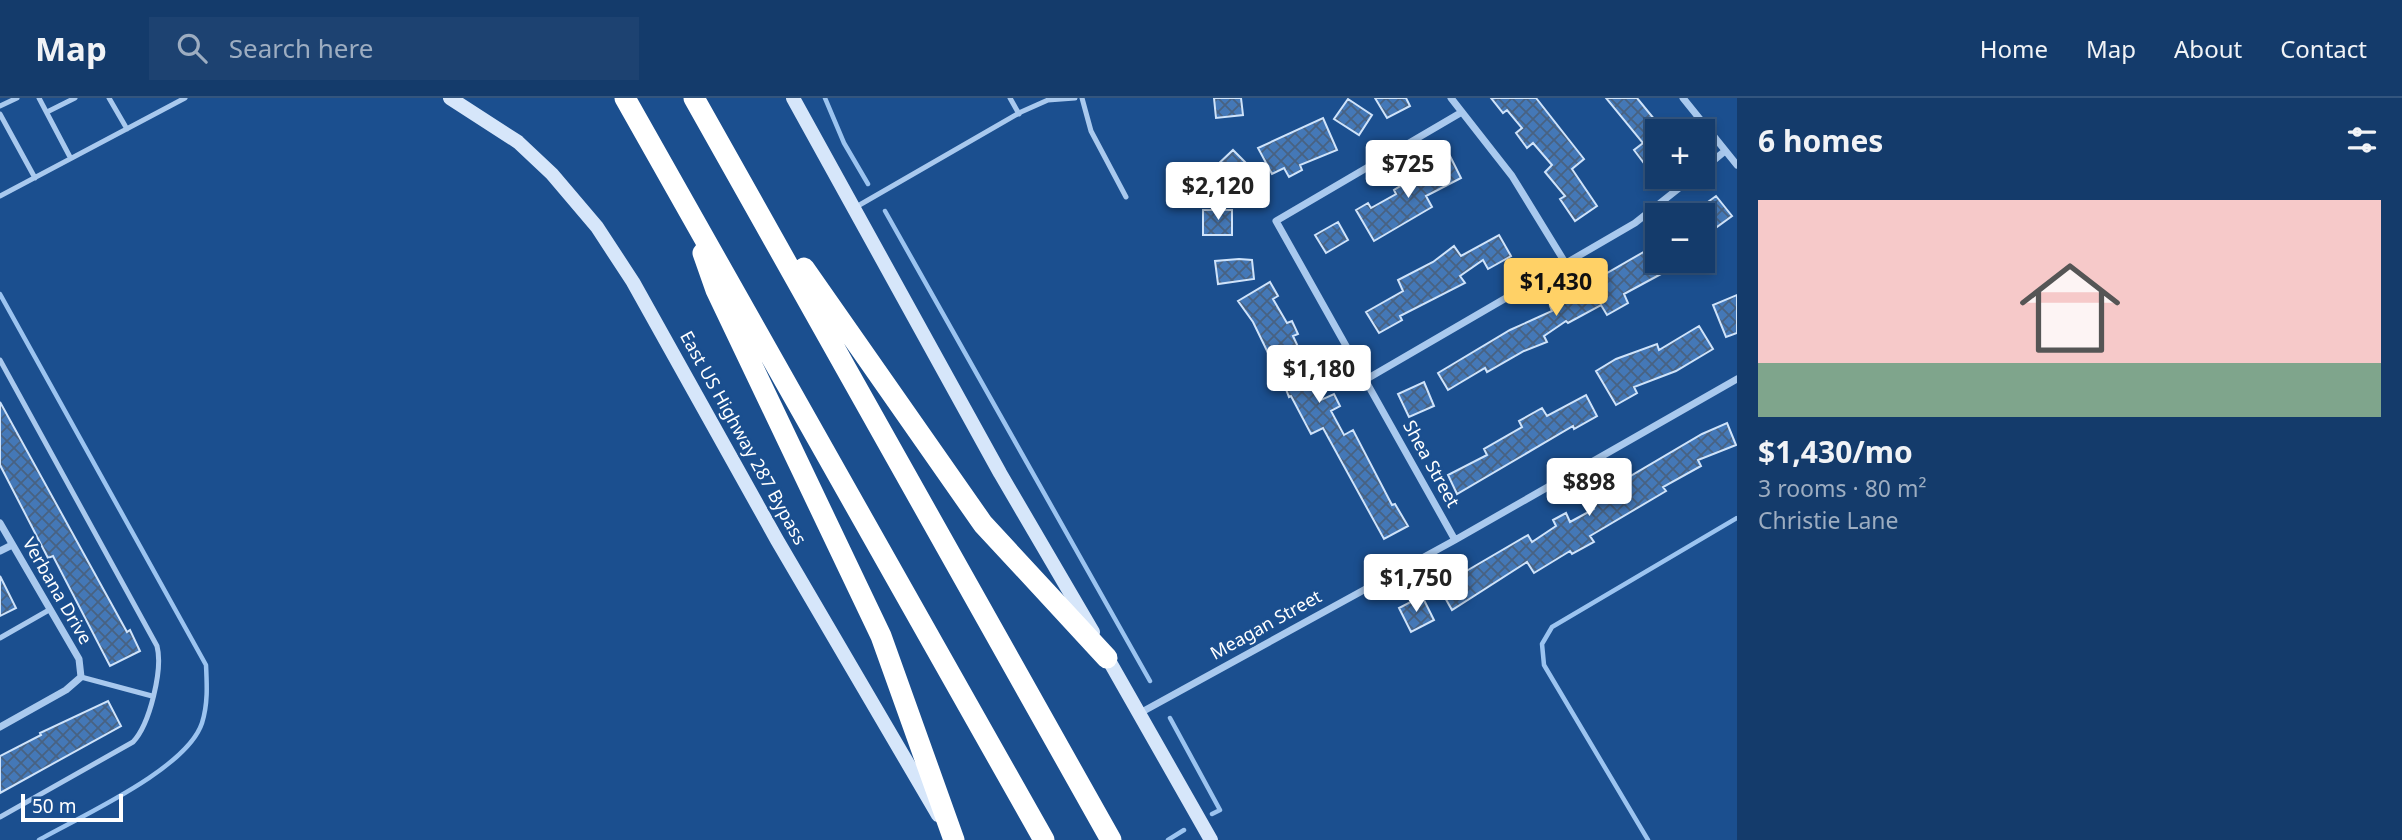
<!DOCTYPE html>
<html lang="en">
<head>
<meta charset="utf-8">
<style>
  :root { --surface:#143b6b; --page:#1d4271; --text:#f1f3f6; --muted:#9dadc1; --line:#33557e; --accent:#ffd166 }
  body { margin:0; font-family:"Noto Sans",sans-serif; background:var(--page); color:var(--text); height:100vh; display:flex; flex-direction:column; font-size:26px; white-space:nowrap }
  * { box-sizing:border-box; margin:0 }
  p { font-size:23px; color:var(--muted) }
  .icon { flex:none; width:38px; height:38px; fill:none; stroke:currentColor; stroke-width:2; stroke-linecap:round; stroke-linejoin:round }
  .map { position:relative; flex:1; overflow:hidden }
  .side { display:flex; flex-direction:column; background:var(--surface); width:665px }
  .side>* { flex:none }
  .controls { position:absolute; left:1645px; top:21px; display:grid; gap:14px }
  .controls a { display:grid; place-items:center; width:70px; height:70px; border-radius:0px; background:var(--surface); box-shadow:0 4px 10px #0003,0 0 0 2px var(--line); font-size:35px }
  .scale { position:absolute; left:21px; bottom:18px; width:102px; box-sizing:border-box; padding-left:7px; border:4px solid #fff; border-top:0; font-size:19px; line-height:24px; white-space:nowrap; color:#fff; -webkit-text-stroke:5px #1b4f8f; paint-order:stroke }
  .price { position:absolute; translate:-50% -60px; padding:0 16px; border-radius:7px; background:#fff; color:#222; font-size:23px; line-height:46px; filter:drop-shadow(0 2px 4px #0008) }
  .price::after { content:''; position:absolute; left:50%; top:42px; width:21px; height:16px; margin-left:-10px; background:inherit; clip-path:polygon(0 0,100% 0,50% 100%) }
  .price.selected { background:var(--accent); color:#111 }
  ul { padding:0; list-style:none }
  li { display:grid; align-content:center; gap:14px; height:371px; padding:0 21px }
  li span { display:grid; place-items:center; height:217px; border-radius:0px; color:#555 }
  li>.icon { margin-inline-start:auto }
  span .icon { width:126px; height:126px; fill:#fffc; stroke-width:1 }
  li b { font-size:30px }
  h2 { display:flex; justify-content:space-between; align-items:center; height:84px; padding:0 21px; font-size:30px }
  header { display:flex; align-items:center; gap:42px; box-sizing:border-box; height:98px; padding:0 35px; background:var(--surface); border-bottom:2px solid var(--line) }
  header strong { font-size:33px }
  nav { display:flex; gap:38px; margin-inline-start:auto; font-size:24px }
  .search { width:490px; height:63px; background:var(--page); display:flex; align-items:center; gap:18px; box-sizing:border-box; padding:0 24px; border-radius:0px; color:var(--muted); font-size:26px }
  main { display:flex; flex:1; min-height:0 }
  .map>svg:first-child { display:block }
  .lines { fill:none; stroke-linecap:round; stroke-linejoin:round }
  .stream { stroke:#9cc4f0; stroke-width:4.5 }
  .building { fill:url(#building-cross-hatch); stroke:#cfe3fa; stroke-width:2 }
  .lane { stroke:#a9c9ee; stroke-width:5 }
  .street { stroke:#a9c9ee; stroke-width:7 }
  .secondary { stroke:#d6e6fa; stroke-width:14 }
  .highway { stroke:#fff; stroke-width:21 }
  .labels { text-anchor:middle; stroke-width:5; stroke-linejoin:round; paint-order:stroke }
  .street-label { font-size:18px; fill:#fff; stroke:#1b4f8f }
</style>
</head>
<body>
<header>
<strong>Map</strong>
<div class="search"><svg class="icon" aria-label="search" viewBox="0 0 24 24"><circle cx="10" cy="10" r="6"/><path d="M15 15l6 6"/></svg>Search here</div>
<nav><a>Home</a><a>Map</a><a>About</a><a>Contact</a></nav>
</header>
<main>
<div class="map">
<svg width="1737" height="742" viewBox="0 0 1737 742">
  <defs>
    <pattern id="building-cross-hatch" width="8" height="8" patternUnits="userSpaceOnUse" patternTransform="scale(1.75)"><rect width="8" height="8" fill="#4478b7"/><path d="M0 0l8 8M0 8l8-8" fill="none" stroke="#486282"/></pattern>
  </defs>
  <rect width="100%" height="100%" fill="#1b4f8f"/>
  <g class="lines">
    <!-- stream -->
    <path class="stream" d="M825,0L844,45L868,86
      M885,113L1150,583
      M0,196L206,567C207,587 208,606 202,625C187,671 81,718 39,742
      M1170,620L1220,712L1212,716
      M1168,742L1184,732
      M1648,742L1544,567L1542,546L1552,529L1737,420"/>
  </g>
  <!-- building -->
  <path class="building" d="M1214,0H1241L1243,17L1216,20Z
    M1375,0H1406L1410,8L1387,20Z
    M1491,0H1536L1584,61L1572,71L1597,108L1575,123L1560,101L1565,98L1545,74L1552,67L1533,45L1527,50L1516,35L1522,30L1507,12L1503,15Z
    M1606,0H1637L1664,33H1657V67L1649,72L1634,52L1643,45Z
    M1348,1L1372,17L1359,37L1334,21Z
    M1323,20L1337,52L1300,67L1302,72L1289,79L1284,70L1272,76L1258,50Z
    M1233,52L1255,74L1248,81L1254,87L1243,98L1215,69Z
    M1450,58L1461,80L1426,98L1432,109L1374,143L1356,112L1368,105L1371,110L1396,96L1394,92Z
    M1716,98L1732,118L1710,134L1703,124V117H1690Z
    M1203,112H1232V137H1203Z
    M1338,124L1348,142L1326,155L1315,137Z
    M1499,137L1511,158L1488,171L1483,162L1460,178L1465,185L1400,218L1402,222L1379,235L1366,214L1403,193L1398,182L1433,164L1454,148L1461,158Z
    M1647,152L1661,176L1624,196L1628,205L1607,217L1601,207L1568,225L1566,223L1544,238L1547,244L1524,253L1487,274L1485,270L1448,292L1438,275L1510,232L1552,213L1550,208Z
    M1239,161L1252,162L1254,181L1218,186L1215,163Z
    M1270,184L1278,198L1273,201L1287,225L1292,223L1298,236L1293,238L1305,264L1314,261L1319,272L1311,275L1321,302L1334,296L1340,308L1331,313L1344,337L1353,332L1392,407L1395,406L1408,428L1384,441L1323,330L1311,336L1291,298L1289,299L1274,260L1271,261L1253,224L1238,203Z
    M1737,197V235L1726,239L1713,207Z
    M1699,228L1713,251L1676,273L1634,289L1637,295L1616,307L1596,273L1616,261L1657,246L1659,252Z
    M1424,284L1434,308L1409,319L1398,296Z
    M1586,297L1597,318L1574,331L1573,328L1457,396L1448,377L1487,357L1484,351L1522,329L1519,323L1542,310L1547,318Z
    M0,304L127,534L130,532L140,553L110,568L53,458L48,460L0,367Z
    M1727,325L1736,347L1698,362L1701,368L1663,389L1666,393L1590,438L1594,444L1572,456L1570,453L1534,475L1527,464L1452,512L1439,489L1528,437L1532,444L1556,428L1553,422L1566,415L1570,424L1594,411L1590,402L1702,336Z
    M0,478L16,510L0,518Z
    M1422,498L1434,522L1411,534L1399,510Z
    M108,603L121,628L0,695V658L41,637L40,635Z"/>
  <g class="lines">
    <!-- lane -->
    <path class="lane" d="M39,0L70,59
      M109,0L127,31
      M1010,0L1019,16
      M1082,0L1091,33L1126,99
      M0,8L17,0
      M47,14L75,0
      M0,16L35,80
      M0,98L185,0
      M856,109L1021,14L1048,2L1075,0
      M0,262L157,548C163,571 150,626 133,644L0,719
      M0,540L49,512
      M81,579L152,598"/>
    <!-- street -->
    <path class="street" d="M1451,0L1512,78L1566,166
      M1683,0L1737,67
      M1703,71L1725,53
      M1365,282L1635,125L1693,79
      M0,425L79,561L81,579L66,592L0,629
      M1455,442L1276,123L1462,14
      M0,453L12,447
      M1140,615L1455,442L1737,281"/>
    <!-- secondary -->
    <path class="secondary" d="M450,0L518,44L552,76L597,129L633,184L777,442L938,717
      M793,0L1000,375L1093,534
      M1103,552L1211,742"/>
    <!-- highway -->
    <path class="highway" d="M625,0L1044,742
      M694,0L1111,742
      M703,155L716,192L881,538L954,742
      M804,170L983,426L1107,560"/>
  </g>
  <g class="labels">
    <!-- street labels -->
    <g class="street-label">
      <text transform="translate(743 340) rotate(61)" y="6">East US Highway 287 Bypass</text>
      <text transform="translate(1431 366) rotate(61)" y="6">Shea Street</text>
      <text transform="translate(57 493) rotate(60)" y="6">Verbana Drive</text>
      <text transform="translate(1266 527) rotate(-29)" y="6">Meagan Street</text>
    </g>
  </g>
</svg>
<div class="controls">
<a>+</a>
<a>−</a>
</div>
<div class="scale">50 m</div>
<b class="price" style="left:1408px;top:102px">$725</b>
<b class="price" style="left:1218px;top:124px">$2,120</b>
<b class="price selected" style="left:1556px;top:220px">$1,430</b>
<b class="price" style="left:1319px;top:307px">$1,180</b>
<b class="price" style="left:1589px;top:420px">$898</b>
<b class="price" style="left:1416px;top:516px">$1,750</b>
</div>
<section class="side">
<h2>6 homes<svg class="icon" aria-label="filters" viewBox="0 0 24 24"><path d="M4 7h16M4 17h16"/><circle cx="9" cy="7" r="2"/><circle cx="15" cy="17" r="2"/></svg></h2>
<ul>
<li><span style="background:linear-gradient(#f6c9c9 75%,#7fa58c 0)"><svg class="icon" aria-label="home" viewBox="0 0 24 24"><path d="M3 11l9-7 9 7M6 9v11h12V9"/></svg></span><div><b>$1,430/mo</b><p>3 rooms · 80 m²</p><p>Christie Lane</p></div></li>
</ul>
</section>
</main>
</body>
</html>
